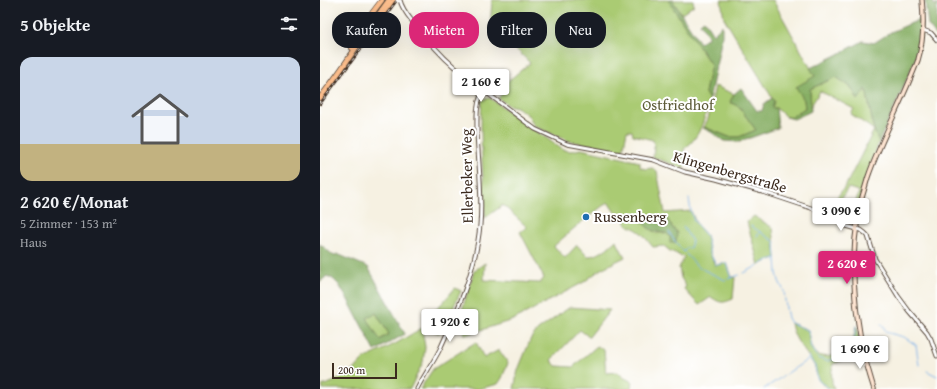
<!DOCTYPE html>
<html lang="de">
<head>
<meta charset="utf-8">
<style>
  :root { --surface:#171b24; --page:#20242c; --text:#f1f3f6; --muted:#9ea1a6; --line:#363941; --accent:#db2777 }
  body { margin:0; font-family:"Gentium Book Plus",serif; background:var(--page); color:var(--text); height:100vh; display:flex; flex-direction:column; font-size:15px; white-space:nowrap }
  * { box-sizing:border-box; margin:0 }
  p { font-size:13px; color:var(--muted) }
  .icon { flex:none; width:22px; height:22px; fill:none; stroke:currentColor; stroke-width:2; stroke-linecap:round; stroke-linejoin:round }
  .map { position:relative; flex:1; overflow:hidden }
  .sheet { display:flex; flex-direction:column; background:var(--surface); width:320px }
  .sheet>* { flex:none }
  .guide { position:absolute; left:12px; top:12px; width:380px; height:36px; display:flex; gap:8px }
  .scale { position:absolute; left:12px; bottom:10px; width:65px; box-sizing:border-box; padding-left:4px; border:2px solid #3b2a1e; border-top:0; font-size:11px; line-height:14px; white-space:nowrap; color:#3b2a1e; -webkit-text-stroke:3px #fff; paint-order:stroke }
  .price { position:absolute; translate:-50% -34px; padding:0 9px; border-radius:4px; background:#fff; color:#222; font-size:13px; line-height:26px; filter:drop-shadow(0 1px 2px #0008) }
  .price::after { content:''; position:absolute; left:50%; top:24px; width:12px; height:9px; margin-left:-6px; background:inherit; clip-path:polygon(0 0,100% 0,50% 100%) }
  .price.on { background:var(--accent); color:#fff }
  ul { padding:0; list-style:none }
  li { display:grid; align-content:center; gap:8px; height:212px; padding:0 20px }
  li+li { border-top:1px solid var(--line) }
  li span { display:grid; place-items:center; height:124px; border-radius:12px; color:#555 }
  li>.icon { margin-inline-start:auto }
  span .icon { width:72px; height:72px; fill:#fffc; stroke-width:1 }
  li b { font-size:17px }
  h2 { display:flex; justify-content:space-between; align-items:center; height:48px; padding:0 20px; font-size:17px }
  .pill { padding:0 14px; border-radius:16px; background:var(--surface); box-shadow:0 4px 16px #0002; font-size:14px; line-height:36px }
  .pill.on { background:var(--accent); color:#fff }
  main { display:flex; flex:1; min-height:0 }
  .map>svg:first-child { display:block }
  .green { fill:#aacb73; stroke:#727a48; fill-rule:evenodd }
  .forest { fill:#87af65; stroke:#616c42; fill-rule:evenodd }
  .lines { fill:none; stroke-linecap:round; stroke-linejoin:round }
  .stream { stroke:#7db3ec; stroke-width:1 }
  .tertiary-casing { stroke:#57483b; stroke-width:5 }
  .secondary-casing { stroke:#57483b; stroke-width:5.5 }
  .trunk-casing { stroke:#57483b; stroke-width:6 }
  .tertiary { stroke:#fff; stroke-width:3 }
  .secondary { stroke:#fde4d1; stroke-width:3.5 }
  .trunk { stroke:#fabc8b; stroke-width:4.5 }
  .rail-casing { stroke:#3b2a1e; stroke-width:2.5 }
  .rail { stroke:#fff; stroke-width:1; stroke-dasharray:3; stroke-linecap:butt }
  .tertiary-bridge-casing { stroke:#57483b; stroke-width:5; stroke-linecap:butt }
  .tertiary-bridge { stroke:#fff; stroke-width:3 }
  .poi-dot { fill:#1f6fb2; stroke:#fff; stroke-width:1.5 }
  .labels { text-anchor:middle; stroke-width:4; stroke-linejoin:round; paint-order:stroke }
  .park-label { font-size:15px; fill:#5c5a38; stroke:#fff }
  .street-label { font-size:15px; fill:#3b2a1e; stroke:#fff }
  .poi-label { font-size:15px; fill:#3b2a1e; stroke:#fff; text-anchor:start }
</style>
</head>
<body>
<main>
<section class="sheet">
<h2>5 Objekte<svg class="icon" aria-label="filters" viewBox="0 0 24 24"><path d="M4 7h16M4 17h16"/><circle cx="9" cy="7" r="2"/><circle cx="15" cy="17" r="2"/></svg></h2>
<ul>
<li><span style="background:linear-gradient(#c9d6e8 70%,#c2b280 0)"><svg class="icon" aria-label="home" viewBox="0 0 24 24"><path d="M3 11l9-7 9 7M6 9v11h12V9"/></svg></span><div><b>2 620 €/Monat</b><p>5 Zimmer · 153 m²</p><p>Haus</p></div></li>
</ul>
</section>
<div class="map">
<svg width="617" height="389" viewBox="0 0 617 389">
  <rect width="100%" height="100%" fill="#fff"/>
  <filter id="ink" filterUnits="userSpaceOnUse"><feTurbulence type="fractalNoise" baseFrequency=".025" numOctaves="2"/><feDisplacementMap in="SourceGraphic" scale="8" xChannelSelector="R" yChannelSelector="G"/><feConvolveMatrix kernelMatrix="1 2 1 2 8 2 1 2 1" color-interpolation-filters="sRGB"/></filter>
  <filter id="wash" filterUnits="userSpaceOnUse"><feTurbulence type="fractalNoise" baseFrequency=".012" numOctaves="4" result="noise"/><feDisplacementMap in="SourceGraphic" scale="16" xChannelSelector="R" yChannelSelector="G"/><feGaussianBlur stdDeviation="0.9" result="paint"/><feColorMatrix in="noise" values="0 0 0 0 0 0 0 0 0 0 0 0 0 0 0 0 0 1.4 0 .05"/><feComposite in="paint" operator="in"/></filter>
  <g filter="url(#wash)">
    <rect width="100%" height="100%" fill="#f6f1e2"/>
    <!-- green -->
    <path class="green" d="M172,0H348L391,65L385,93L389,100C385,118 380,138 364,149V169L333,157L334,146L333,140L313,135L312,131H307L303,151L249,141L214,126L209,116L197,107L188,105L178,98L186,90L183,85L210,63L180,33L184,29L181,26L170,29Z
      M352,0H373L374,5L362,14Z
      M401,0H453L495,76L484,100L485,108L473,116L466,117L456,108H452L454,101L404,18Z
      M516,77L531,87L538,99L546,88L554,130L559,142L547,174L535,218C528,227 522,222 516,216L518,213L524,217L530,216L533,212L539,191L528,188L513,211H511L513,203L526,185L554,130L531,114L534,109L500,91L491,106L490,89Z
      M395,86L414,94L410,102L421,108L422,111L436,130L419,137H409L384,127L388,119Z
      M170,98L243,150L251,151L261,149L320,162V167L325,169L332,168L337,171L345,213L371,211L377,225L386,235L390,253L395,265L407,263L412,277H415L413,299C403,303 401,304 391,297L379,305L364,289L366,286L361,278L359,268L364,257L350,251L344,246L333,247C329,243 325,236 320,232C309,224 306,229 303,213L296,214L288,202L260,223L234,246L245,258L257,245L258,246L267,256C278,257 289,247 296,240L305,257L281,269L264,282L193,320L145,335L139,320L154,271L165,263L164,280L220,283L224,278L200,232L207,227L183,205L165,218C164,179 159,139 162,100ZM346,218L352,227L357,233L350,237L346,233H336L327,227Z
      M434,216L453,228L456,258L445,262L439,265L427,222Z
      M135,288L141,291L134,306L119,333L105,328L106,322L115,310L124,301Z
      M250,307L290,310L269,337L260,330L231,360L236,366L253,367L277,346L284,350L286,373L298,372L303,377L313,382L310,389H194L198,370L211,338L218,330Z
      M56,313L69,334L59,340L47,318Z
      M471,323L488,330C489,336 489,343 492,349C499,363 523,355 531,344C534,340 535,331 536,326L538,331L540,344C531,356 527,359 513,364C511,373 511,380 514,389C509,389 504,386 500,382C496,378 497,370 494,365C486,351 473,340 471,323Z
      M102,328L105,347L103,362L90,389H3L2,386L13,382L33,371L44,359L75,344Z
      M156,342L164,358L179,350L188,363L182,378L178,384L158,389H100L113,369Z"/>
    <!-- forest -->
    <path class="forest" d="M348,0H352L380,43L383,40L388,38V36L380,23L384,20L393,34L402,25V37L389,100L385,93L391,65Z
      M605,0H613L614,5L617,4V37L608,25Z
      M601,19V35L596,58L559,142L554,130L546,89L538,100L531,87L516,77L490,89L491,111L487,113L474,119L466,117L473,116L485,108L484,100L476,87L495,76L490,68L517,55L543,41L554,43L571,32Z
      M421,88L437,111H442L444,104L452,98L454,101L452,108H456L458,128L430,138L425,139L420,142L404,141L391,132L383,128L384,127L409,137H419L436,130L422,111L421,108L410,102L414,94Z
      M347,218L352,227L357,233L356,242L354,243H350V237L346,233C332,232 330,230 320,220Z
      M0,244L14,256L17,254L48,267L85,334L55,351L28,300L19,285L13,279L7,276L0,282ZM56,313L69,334L60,340L47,318Z"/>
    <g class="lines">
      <!-- stream -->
      <path class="stream" d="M369,199L371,211L373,218L377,225L386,235L390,253L396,265L407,263L412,278
        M431,226L454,241L455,243L456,258
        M349,232L354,240L364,252L366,248H370L372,241L363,227
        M437,236L440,232
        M366,254L378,267L405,280L419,275
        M424,273L445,262L456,258L457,273L459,281L464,291L466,308L468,318L471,323L488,330L491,348L498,358L506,361L519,358L530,351L534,343L536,326
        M561,324L563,325L566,332L569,333L584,337L596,345L599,365
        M488,356L495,366L497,378L500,382L510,389
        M607,371L617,376
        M444,389L490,358"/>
    </g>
  </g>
  <g filter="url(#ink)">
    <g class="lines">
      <defs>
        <path id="tertiary" d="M80,0C82,10 90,18 96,26C114,49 136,70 159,88
          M603,30L611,33L617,40
          M158 90a5 5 0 1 1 10 0a5 5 0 1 1-10 0Z
          M167,93L215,129L247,144L334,160L365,172L396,179L446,193L506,213L526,226L541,230L545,233L548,236L555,259L570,283L578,296L589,311L607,332L611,339L617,356
          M97,389C104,375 113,363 120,349C138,310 156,269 160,225C163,194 158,162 157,131C157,119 156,106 161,95"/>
        <path id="secondary" d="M554,389C532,322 525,245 548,177C562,137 583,100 598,60C604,40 604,20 602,0"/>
        <path id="trunk" d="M49,33L74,0
          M32,48C40,30 50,15 62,0
          M0,98C25,67 45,32 69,0"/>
      </defs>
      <!-- tertiary casing -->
      <use href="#tertiary" class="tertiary-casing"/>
      <!-- secondary casing -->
      <use href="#secondary" class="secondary-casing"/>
      <!-- trunk casing -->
      <use href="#trunk" class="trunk-casing"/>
      <!-- tertiary -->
      <use href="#tertiary" class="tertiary"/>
      <!-- secondary -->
      <use href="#secondary" class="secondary"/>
      <!-- trunk -->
      <use href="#trunk" class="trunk"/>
      <defs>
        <path id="rail" d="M0,104L77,0"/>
      </defs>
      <!-- rail casing -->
      <use href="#rail" class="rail-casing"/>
      <!-- rail -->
      <use href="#rail" class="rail"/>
      <defs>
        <path id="tertiary-bridge" d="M77,0L78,1"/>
      </defs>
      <!-- tertiary-bridge casing -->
      <use href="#tertiary-bridge" class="tertiary-bridge-casing"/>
      <!-- tertiary-bridge -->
      <use href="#tertiary-bridge" class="tertiary-bridge"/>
    </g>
  </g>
  <!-- markers -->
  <circle class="poi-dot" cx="266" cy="217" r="4"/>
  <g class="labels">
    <!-- park labels -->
    <g class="park-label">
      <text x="358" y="110">Ostfriedhof</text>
    </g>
    <!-- street labels -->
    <g class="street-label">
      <text transform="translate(410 172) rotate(16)" y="5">Klingenbergstraße</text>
      <text transform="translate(147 176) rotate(-91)" y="5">Ellerbeker Weg</text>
    </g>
    <!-- poi labels -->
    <g class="poi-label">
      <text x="274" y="222">Russenberg</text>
    </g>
  </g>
</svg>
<div class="scale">200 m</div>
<b class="price" style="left:161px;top:103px">2 160 €</b>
<b class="price" style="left:521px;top:232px">3 090 €</b>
<b class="price on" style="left:527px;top:285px">2 620 €</b>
<b class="price" style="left:130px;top:343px">1 920 €</b>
<b class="price" style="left:540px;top:370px">1 690 €</b>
<div class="guide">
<a class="pill">Kaufen</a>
<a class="pill on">Mieten</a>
<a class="pill">Filter</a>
<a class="pill">Neu</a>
</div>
</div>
</main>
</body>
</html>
